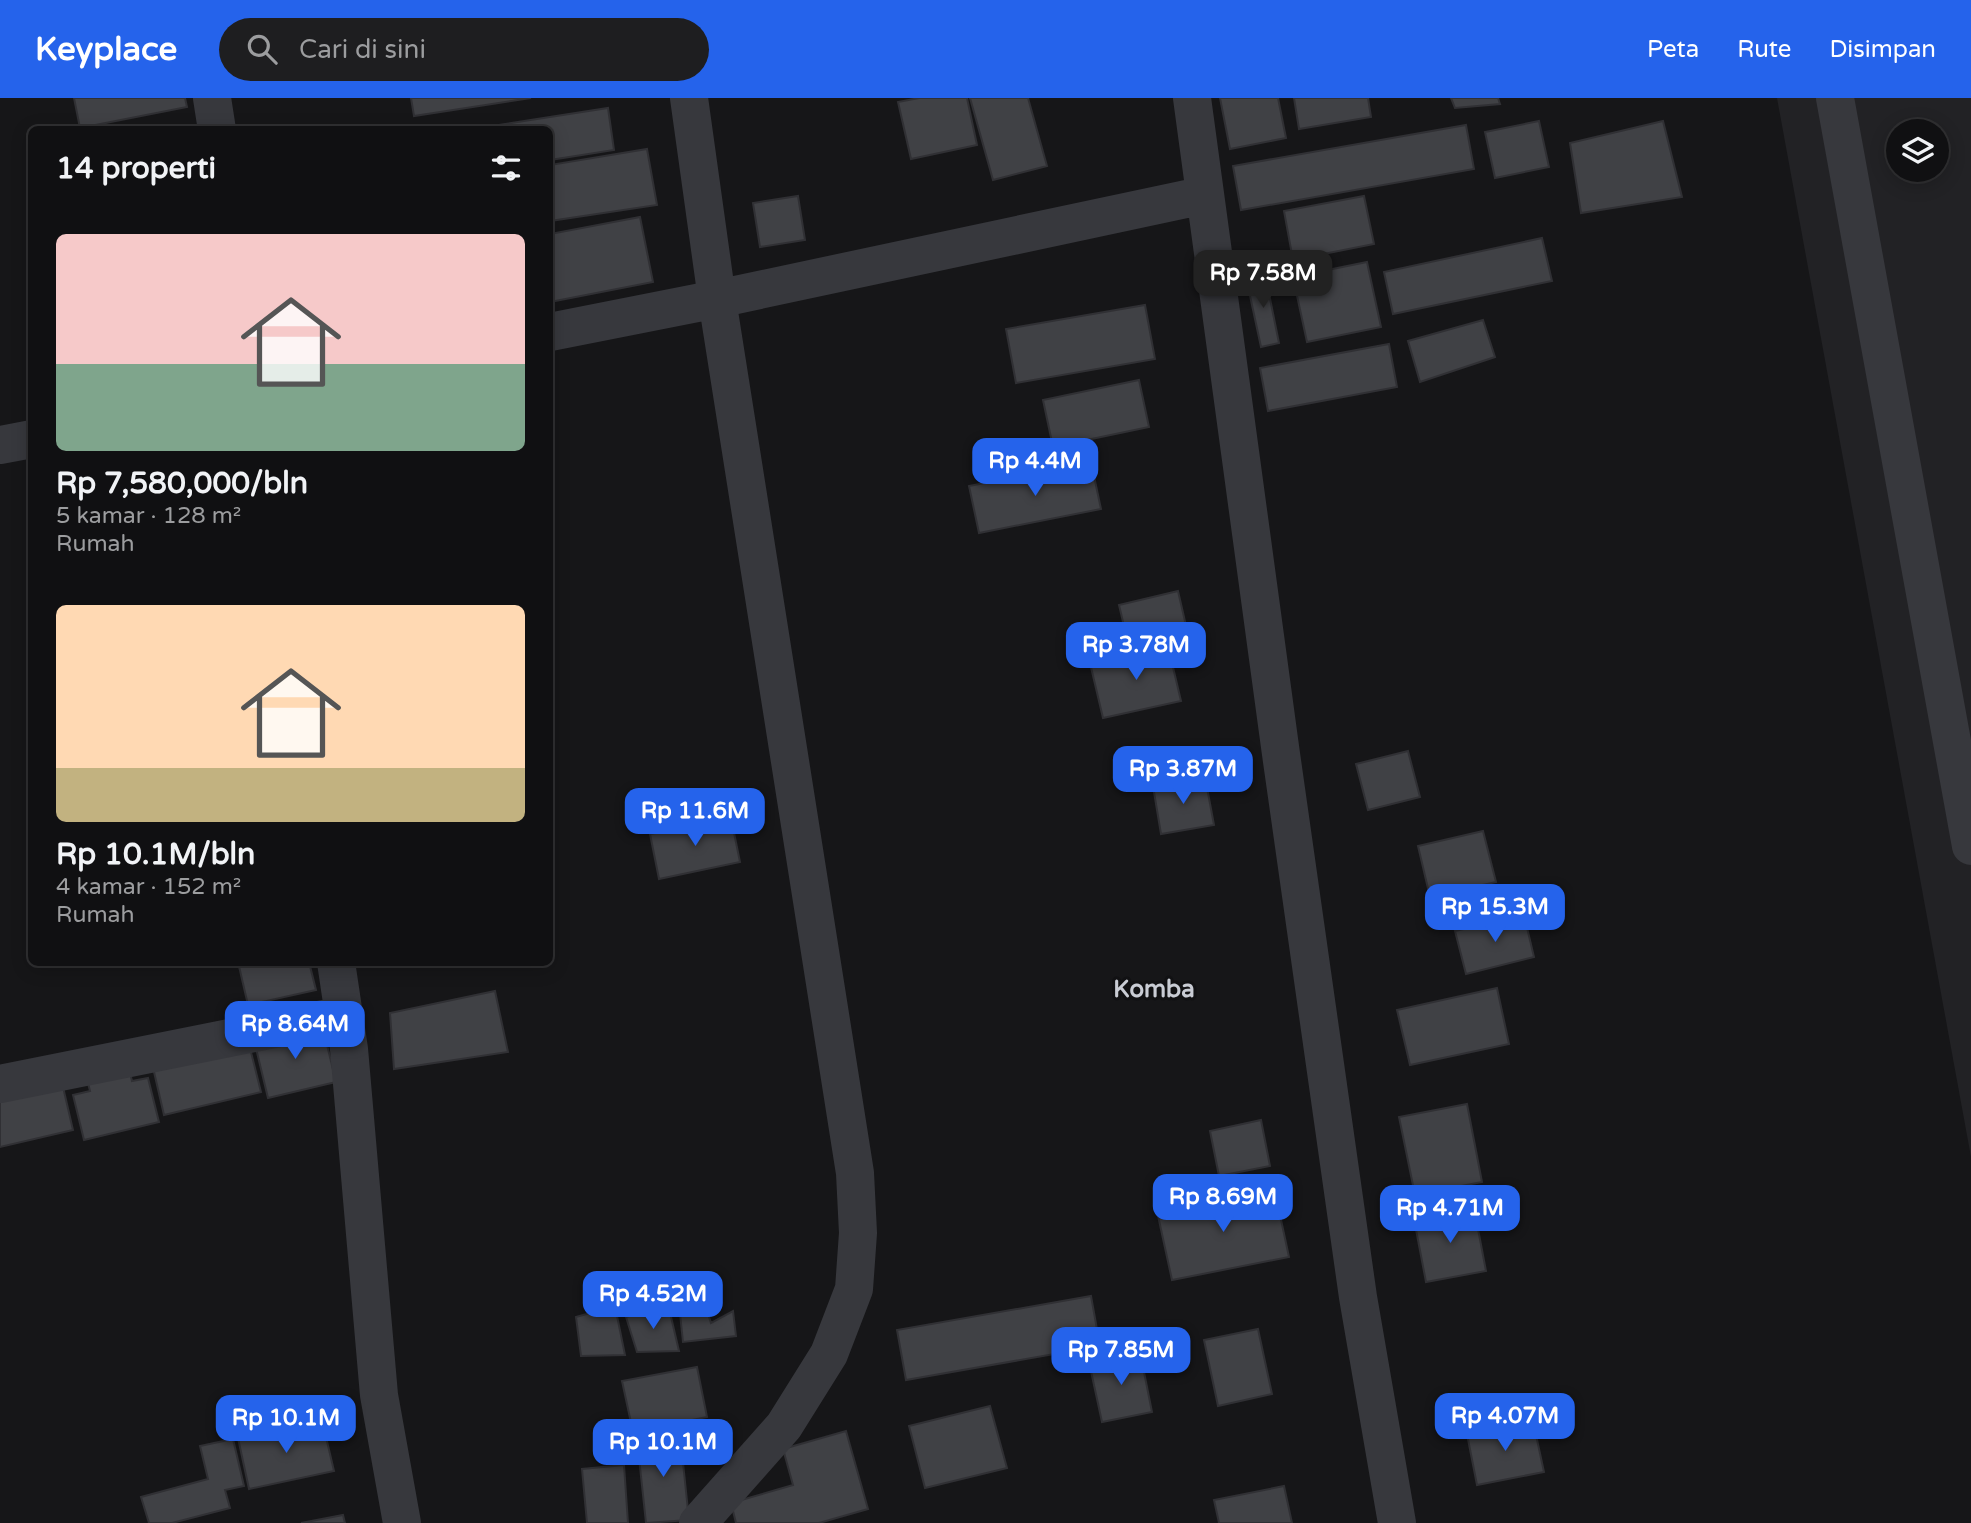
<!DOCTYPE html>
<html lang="id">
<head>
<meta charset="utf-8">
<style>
  :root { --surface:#101012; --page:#1e1e20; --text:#f1f3f6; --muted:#9c9d9f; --line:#303032; --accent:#2563eb }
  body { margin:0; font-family:"Varela Round",sans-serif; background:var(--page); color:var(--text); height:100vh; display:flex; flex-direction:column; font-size:26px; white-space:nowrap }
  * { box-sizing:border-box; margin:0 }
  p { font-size:23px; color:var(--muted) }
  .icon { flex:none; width:38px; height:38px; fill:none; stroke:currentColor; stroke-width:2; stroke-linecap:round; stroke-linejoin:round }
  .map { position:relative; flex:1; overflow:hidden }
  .sheet { position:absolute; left:28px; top:28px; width:525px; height:840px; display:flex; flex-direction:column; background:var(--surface); border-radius:10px; box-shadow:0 4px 18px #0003,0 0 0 2px var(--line) }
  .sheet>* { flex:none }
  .fabs { position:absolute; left:1886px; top:21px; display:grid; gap:14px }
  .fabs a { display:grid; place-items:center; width:63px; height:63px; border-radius:50%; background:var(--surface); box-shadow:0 4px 18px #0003,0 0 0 2px var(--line); font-size:35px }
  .price { position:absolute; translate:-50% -60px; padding:0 16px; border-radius:14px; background:var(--accent); color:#fff; font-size:23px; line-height:46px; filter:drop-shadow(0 2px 4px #0008) }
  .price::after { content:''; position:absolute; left:50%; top:42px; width:21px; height:16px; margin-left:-10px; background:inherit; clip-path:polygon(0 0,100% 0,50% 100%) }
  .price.on { background:#222; color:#fff }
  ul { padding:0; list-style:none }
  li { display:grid; align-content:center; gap:14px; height:371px; padding:0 28px }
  li span { display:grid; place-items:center; height:217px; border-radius:10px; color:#555 }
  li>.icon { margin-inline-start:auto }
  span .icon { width:126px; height:126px; fill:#fffc; stroke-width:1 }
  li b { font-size:30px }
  h2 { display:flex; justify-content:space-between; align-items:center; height:84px; padding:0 28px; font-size:30px }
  header { display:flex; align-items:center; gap:42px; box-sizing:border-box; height:98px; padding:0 35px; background:var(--accent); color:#fff }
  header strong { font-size:33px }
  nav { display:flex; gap:38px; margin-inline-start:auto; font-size:24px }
  .search { width:490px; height:63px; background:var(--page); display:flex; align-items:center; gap:18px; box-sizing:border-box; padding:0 24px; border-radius:38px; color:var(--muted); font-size:26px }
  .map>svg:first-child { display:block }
  .built { fill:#222225; fill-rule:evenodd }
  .building { fill:#404145; stroke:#303034; stroke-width:2 }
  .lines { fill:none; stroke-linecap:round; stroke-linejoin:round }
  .minor { stroke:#37383d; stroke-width:38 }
  .labels { text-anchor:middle; stroke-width:6; stroke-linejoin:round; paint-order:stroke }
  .quarter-label { font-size:24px; font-weight:bold; fill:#c9ccd4; stroke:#111113 }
</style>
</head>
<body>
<header>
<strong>Keyplace</strong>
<div class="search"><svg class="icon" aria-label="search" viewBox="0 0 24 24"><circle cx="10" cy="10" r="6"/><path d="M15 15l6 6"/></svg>Cari di sini</div>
<nav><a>Peta</a><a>Rute</a><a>Disimpan</a></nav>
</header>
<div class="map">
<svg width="1971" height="1425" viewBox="0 0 1971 1425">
  <rect width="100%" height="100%" fill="#161618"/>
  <!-- built -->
  <path class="built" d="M1777,0H1971V1059ZM1899,33H1937V72H1899Z"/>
  <!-- building -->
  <path class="building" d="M74,0H185L187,9L80,30Z
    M411,0H531L414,18Z
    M919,0H967L977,47L911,61L898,4Z
    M970,0H1028L1047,68L993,82Z
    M1220,0H1278L1286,40L1230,51Z
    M1294,0H1368L1371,19L1299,31Z
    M1451,0H1498L1500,6L1455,10Z
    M608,10L614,52L550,62V32H466Z
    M1539,23L1549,69L1495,80L1485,34Z
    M1663,23L1682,99L1581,115L1570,45Z
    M1466,27L1474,71L1241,112L1233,68Z
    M647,51L657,107L550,123V67Z
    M798,98L805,142L760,149L753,105Z
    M1364,98L1374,146L1293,162L1284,113Z
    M640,119L653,184L550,204V136Z
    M1542,140L1552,183L1393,216L1384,174Z
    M1367,164L1381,229L1307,244L1293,179Z
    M1265,176L1279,245L1261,249L1246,179Z
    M1145,207L1155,261L1016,285L1006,231Z
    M1483,222L1495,259L1420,284L1408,243Z
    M1389,246L1397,289L1268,313L1260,270Z
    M1139,282L1149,329L1053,349L1043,302Z
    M1091,364L1101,411L979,435L969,388Z
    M1178,493L1187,532L1128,545L1119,507Z
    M1168,548L1181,603L1103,620L1090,565Z
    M1408,653L1420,699L1368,712L1356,666Z
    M1205,679L1214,727L1161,736L1153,688Z
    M731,720L740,764L659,781L650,736Z
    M1483,733L1496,784L1430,799L1418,748Z
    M1524,817L1534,859L1466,876L1455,833Z
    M238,864H309L316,892L248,907Z
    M1497,890L1509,946L1410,967L1397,912Z
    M495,893L508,954L394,971L390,915Z
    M322,926L336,984L268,1000L254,942Z
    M247,938L261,994L164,1017L151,961Z
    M128,967L132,983L148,980L159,1024L84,1042L73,997L90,993L86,977Z
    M60,976L73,1032L0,1049V991Z
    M1467,1006L1482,1084L1415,1097L1399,1019Z
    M1261,1022L1270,1068L1219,1078L1210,1033Z
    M1274,1089L1289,1159L1172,1182L1157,1113Z
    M1474,1110L1486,1173L1426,1184L1414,1121Z
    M1091,1198L1100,1248L906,1282L897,1232Z
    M704,1203L711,1225L733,1213L736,1238L683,1244L679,1206Z
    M668,1206L679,1253L637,1254L626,1219Z
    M615,1208L625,1257L581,1258L576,1219Z
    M1258,1231L1272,1296L1218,1308L1204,1242Z
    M1140,1254L1152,1314L1102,1324L1089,1264Z
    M697,1269L707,1319L633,1334L622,1283Z
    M990,1308L1007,1370L925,1390L909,1328Z
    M322,1322L334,1373L249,1391L238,1340Z
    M1533,1323L1544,1374L1477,1387L1467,1336Z
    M846,1333L868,1411L819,1425H736L731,1405L793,1387L783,1351Z
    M680,1336L689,1422L646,1425L637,1341Z
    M233,1341L244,1388L225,1392L230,1410L172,1425H149L141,1399L208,1381L200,1348Z
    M624,1367L628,1425H587L582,1371Z
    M1284,1388L1292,1425H1219L1214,1402Z
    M343,1417L345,1425H301Z"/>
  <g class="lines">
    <!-- minor -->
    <path class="minor" d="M212,0L217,32
      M689,0L717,201L855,1075L858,1135L854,1191L829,1256L784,1328L698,1425
      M1192,0L1281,656L1358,1199L1397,1425
      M1835,0L1971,748
      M550,234L717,201L1205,97
      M0,347L32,341
      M336,864L349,951L379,1297L402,1425
      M0,986L344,917"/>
  </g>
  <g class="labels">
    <!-- quarter labels -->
    <g class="quarter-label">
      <text x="1154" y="899">Komba</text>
    </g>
  </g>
</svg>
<div class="fabs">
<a><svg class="icon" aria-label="layers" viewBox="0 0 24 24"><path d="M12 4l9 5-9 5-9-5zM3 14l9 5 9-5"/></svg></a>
</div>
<b class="price on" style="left:1263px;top:212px">Rp 7.58M</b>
<b class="price" style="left:1035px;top:400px">Rp 4.4M</b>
<b class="price" style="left:1136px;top:584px">Rp 3.78M</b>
<b class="price" style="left:1183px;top:708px">Rp 3.87M</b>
<b class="price" style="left:695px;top:750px">Rp 11.6M</b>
<b class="price" style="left:1495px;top:846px">Rp 15.3M</b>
<b class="price" style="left:295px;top:963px">Rp 8.64M</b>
<b class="price" style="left:1223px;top:1136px">Rp 8.69M</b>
<b class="price" style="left:1450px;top:1147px">Rp 4.71M</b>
<b class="price" style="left:653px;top:1233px">Rp 4.52M</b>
<b class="price" style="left:1121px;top:1289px">Rp 7.85M</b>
<b class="price" style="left:1505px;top:1355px">Rp 4.07M</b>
<b class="price" style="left:286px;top:1357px">Rp 10.1M</b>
<b class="price" style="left:663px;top:1381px">Rp 10.1M</b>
<section class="sheet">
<h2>14 properti<svg class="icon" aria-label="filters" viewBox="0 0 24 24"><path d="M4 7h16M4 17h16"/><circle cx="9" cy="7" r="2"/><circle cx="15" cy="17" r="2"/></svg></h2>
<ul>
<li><span style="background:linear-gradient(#f6c9c9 60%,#7fa58c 0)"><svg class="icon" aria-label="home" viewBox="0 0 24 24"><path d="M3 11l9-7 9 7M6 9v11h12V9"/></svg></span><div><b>Rp 7,580,000/bln</b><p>5 kamar · 128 m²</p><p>Rumah</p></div></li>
<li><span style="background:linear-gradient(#ffd9b3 75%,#c2b280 0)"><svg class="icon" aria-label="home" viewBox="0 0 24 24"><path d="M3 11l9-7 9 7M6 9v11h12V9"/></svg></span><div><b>Rp 10.1M/bln</b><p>4 kamar · 152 m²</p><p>Rumah</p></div></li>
</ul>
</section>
</div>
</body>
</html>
